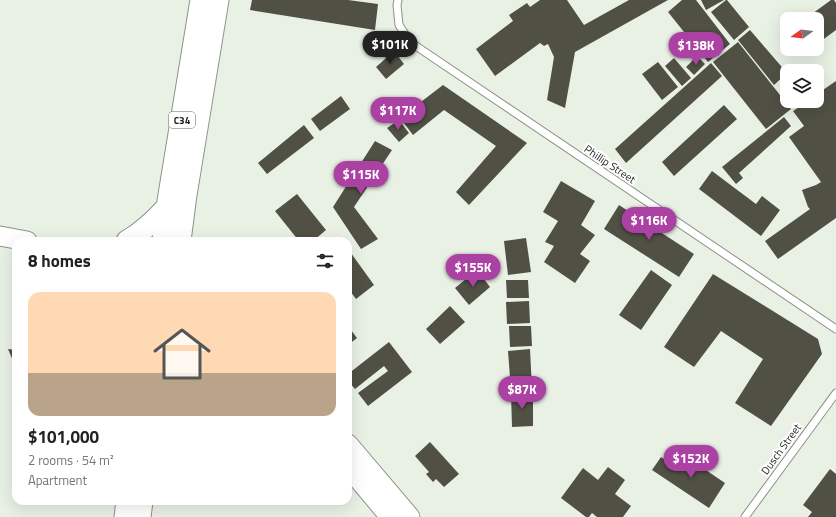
<!DOCTYPE html>
<html lang="en">
<head>
<meta charset="utf-8">
<style>
  :root { --surface:#fff; --page:#f6f6f6; --text:#222; --muted:#767676; --accent:#ab41a2 }
  body { margin:0; font-family:"Titillium Web",sans-serif; background:var(--page); color:var(--text); height:100vh; display:flex; flex-direction:column; font-size:15px; white-space:nowrap }
  * { box-sizing:border-box; margin:0 }
  p { font-size:13px; color:var(--muted) }
  .icon { flex:none; width:22px; height:22px; fill:none; stroke:currentColor; stroke-width:2; stroke-linecap:round; stroke-linejoin:round }
  .map { position:relative; flex:1; overflow:hidden }
  .details { position:absolute; left:12px; top:237px; width:340px; height:268px; display:flex; flex-direction:column; background:var(--surface); border-radius:12px; box-shadow:0 4px 16px #0002 }
  .details>* { flex:none }
  .needle { width:26px; rotate:256deg }
  .controls { position:absolute; left:780px; top:12px; display:grid; gap:8px }
  .controls a { display:grid; place-items:center; width:44px; height:44px; border-radius:8px; background:var(--surface); box-shadow:0 4px 16px #0002; font-size:20px }
  .price { position:absolute; translate:-50% -34px; padding:0 9px; border-radius:14px; background:var(--accent); color:#fff; font-size:13px; line-height:26px; filter:drop-shadow(0 1px 2px #0008) }
  .price::after { content:''; position:absolute; left:50%; top:24px; width:12px; height:9px; margin-left:-6px; background:inherit; clip-path:polygon(0 0,100% 0,50% 100%) }
  .price.active { background:#222; color:#fff }
  ul { padding:0; list-style:none }
  li { display:grid; align-content:center; gap:8px; height:212px; padding:0 16px }
  li span { display:grid; place-items:center; height:124px; border-radius:12px; color:#555 }
  li>.icon { margin-inline-start:auto }
  span .icon { width:72px; height:72px; fill:#fffc; stroke-width:1 }
  li b { font-size:17px }
  h2 { display:flex; justify-content:space-between; align-items:center; height:48px; padding:0 16px; font-size:17px }
  .map>svg:first-child { display:block }
  .building { fill:#515045 }
  .lines { fill:none; stroke-linecap:round; stroke-linejoin:round }
  .lane-casing { stroke:#8c9388; stroke-width:9 }
  .secondary-casing { stroke:#8c9388; stroke-width:21 }
  .primary-casing { stroke:#8c9388; stroke-width:23 }
  .lane { stroke:#fff; stroke-width:7 }
  .secondary { stroke:#fff; stroke-width:19 }
  .primary { stroke:#fff; stroke-width:21 }
  .labels { text-anchor:middle; stroke-width:4; stroke-linejoin:round; paint-order:stroke }
  .shield { fill:#fff; stroke:#626461; stroke-width:1 }
  .shield-label { font-size:10px; font-weight:bold; fill:#1f211d }
  .street-label { font-size:11px; fill:#1f211d; stroke:#fff }
</style>
</head>
<body>
<div class="map">
<svg width="836" height="517" viewBox="0 0 836 517">
  <rect width="100%" height="100%" fill="#e9f1e5"/>
  <!-- building -->
  <path class="building" d="M252,0H348L378,4L375,30L250,10Z
    M540,0H567L584,25L629,0H668L575,52L565,108L547,100L554,57L548,44L544,46L540,43L495,76L476,49L513,21L509,15L527,3L530,7Z
    M682,0H696L730,44L708,62L668,12Z
    M701,0H724L706,10Z
    M726,0H727L749,27L734,40L711,12Z
    M831,0H834L836,3V30L817,44V19H805Z
    M750,30L787,73L774,85L738,40Z
    M738,42L791,109L766,129L713,62Z
    M800,49H811L804,54Z
    M394,51L404,64L386,79L376,67Z
    M697,56L705,64L694,75L686,67Z
    M674,58L691,78L682,86L665,66Z
    M658,62L678,87L662,100L642,74Z
    M711,63L722,76L626,163L615,149Z
    M836,81V218L778,259L765,241L810,209L808,207L802,190L816,185L821,182L789,137L804,126L793,111L808,101H817V94Z
    M443,85L527,143L469,205L456,192L496,146L444,110L413,135L400,118Z
    M341,96L350,109L320,131L311,119Z
    M724,105L737,119L674,176L662,162Z
    M784,117L791,126L739,173L743,178L736,184L722,167Z
    M399,120L409,133L399,142L387,128Z
    M304,125L314,138L267,174L258,163Z
    M375,141L392,150L354,207L378,239L361,249L333,207Z
    M712,171L756,204L762,196L780,210L761,236L699,189Z
    M561,181L595,201L581,225L595,235L580,254L590,261L575,283L544,262L554,246L545,242L558,221L543,212Z
    M297,194L326,230L313,241H299L275,211Z
    M619,205L694,254L679,277L604,229Z
    M526,238L531,272L508,275L504,241Z
    M348,249L374,285L356,299L350,291L348,293Z
    M477,270L490,287L469,305L455,288Z
    M651,270L672,285L641,330L619,315Z
    M713,274L818,339L822,354L771,426L735,403L763,359L721,331L694,367L664,347Z
    M506,280H528L529,298H507Z
    M529,301L530,323L507,324L506,302Z
    M450,306L465,322L440,344L426,329Z
    M348,326L357,338L348,345Z
    M509,326H531L532,346L510,347Z
    M389,342L412,372L368,406L358,393L388,371L384,366L355,389L348,381V374Z
    M8,349L16,350V368Z
    M530,349L532,389L511,391L508,351Z
    M511,394H533V426L512,427Z
    M430,442L459,474L444,487L436,479L433,482L426,474L429,472L415,456Z
    M682,454L725,483L709,508L652,470L661,457L674,466Z
    M608,467L625,480L615,494L631,506L623,517H597L592,513L589,517H586L561,498L583,468L598,480Z
    M830,469L836,474V517H808L812,512L803,505Z"/>
  <g class="lines">
    <defs>
      <path id="lane" d="M398,0L397,5L399,25L410,42L836,329
        M745,517L836,393"/>
      <path id="secondary" d="M0,236L27,241
        M348,444L410,517
        M348,467L390,517"/>
      <path id="primary" d="M127,241C143,232 155,220 167,207
        M163,241L167,207L201,0
        M180,241L186,195L218,0
        M125,517L127,501
        M140,517L142,501"/>
    </defs>
    <!-- lane casing -->
    <use href="#lane" class="lane-casing"/>
    <!-- secondary casing -->
    <use href="#secondary" class="secondary-casing"/>
    <!-- primary casing -->
    <use href="#primary" class="primary-casing"/>
    <!-- lane -->
    <use href="#lane" class="lane"/>
    <!-- secondary -->
    <use href="#secondary" class="secondary"/>
    <!-- primary -->
    <use href="#primary" class="primary"/>
  </g>
  <g class="labels">
    <!-- shield labels -->
    <rect class="shield" x="169" y="112" width="26" height="16" rx="3"/>
    <g class="shield-label">
      <text x="182" y="124">C34</text>
    </g>
    <!-- street labels -->
    <g class="street-label">
      <text transform="translate(610 164) rotate(34)" y="4">Phillip Street</text>
      <text transform="translate(781 449) rotate(-54)" y="4">Dusch Street</text>
    </g>
  </g>
</svg>
<div class="controls">
<a><svg class="needle" viewBox="-14 -14 28 28"><path d="M0-13l5 13h-10z" fill="#e53935"/><path d="M0 13l5-13h-10z" fill="#767676"/></svg></a>
<a><svg class="icon" aria-label="layers" viewBox="0 0 24 24"><path d="M12 4l9 5-9 5-9-5zM3 14l9 5 9-5"/></svg></a>
</div>
<b class="price active" style="left:390px;top:65px">$101K</b>
<b class="price" style="left:696px;top:66px">$138K</b>
<b class="price" style="left:398px;top:131px">$117K</b>
<b class="price" style="left:361px;top:195px">$115K</b>
<b class="price" style="left:649px;top:241px">$116K</b>
<b class="price" style="left:473px;top:288px">$155K</b>
<b class="price" style="left:522px;top:410px">$87K</b>
<b class="price" style="left:691px;top:479px">$152K</b>
<section class="details">
<h2>8 homes<svg class="icon" aria-label="filters" viewBox="0 0 24 24"><path d="M4 7h16M4 17h16"/><circle cx="9" cy="7" r="2"/><circle cx="15" cy="17" r="2"/></svg></h2>
<ul>
<li><span style="background:linear-gradient(#ffd9b3 65%,#b9a48a 0)"><svg class="icon" aria-label="home" viewBox="0 0 24 24"><path d="M3 11l9-7 9 7M6 9v11h12V9"/></svg></span><div><b>$101,000</b><p>2 rooms · 54 m²</p><p>Apartment</p></div></li>
</ul>
</section>
</div>
</body>
</html>
